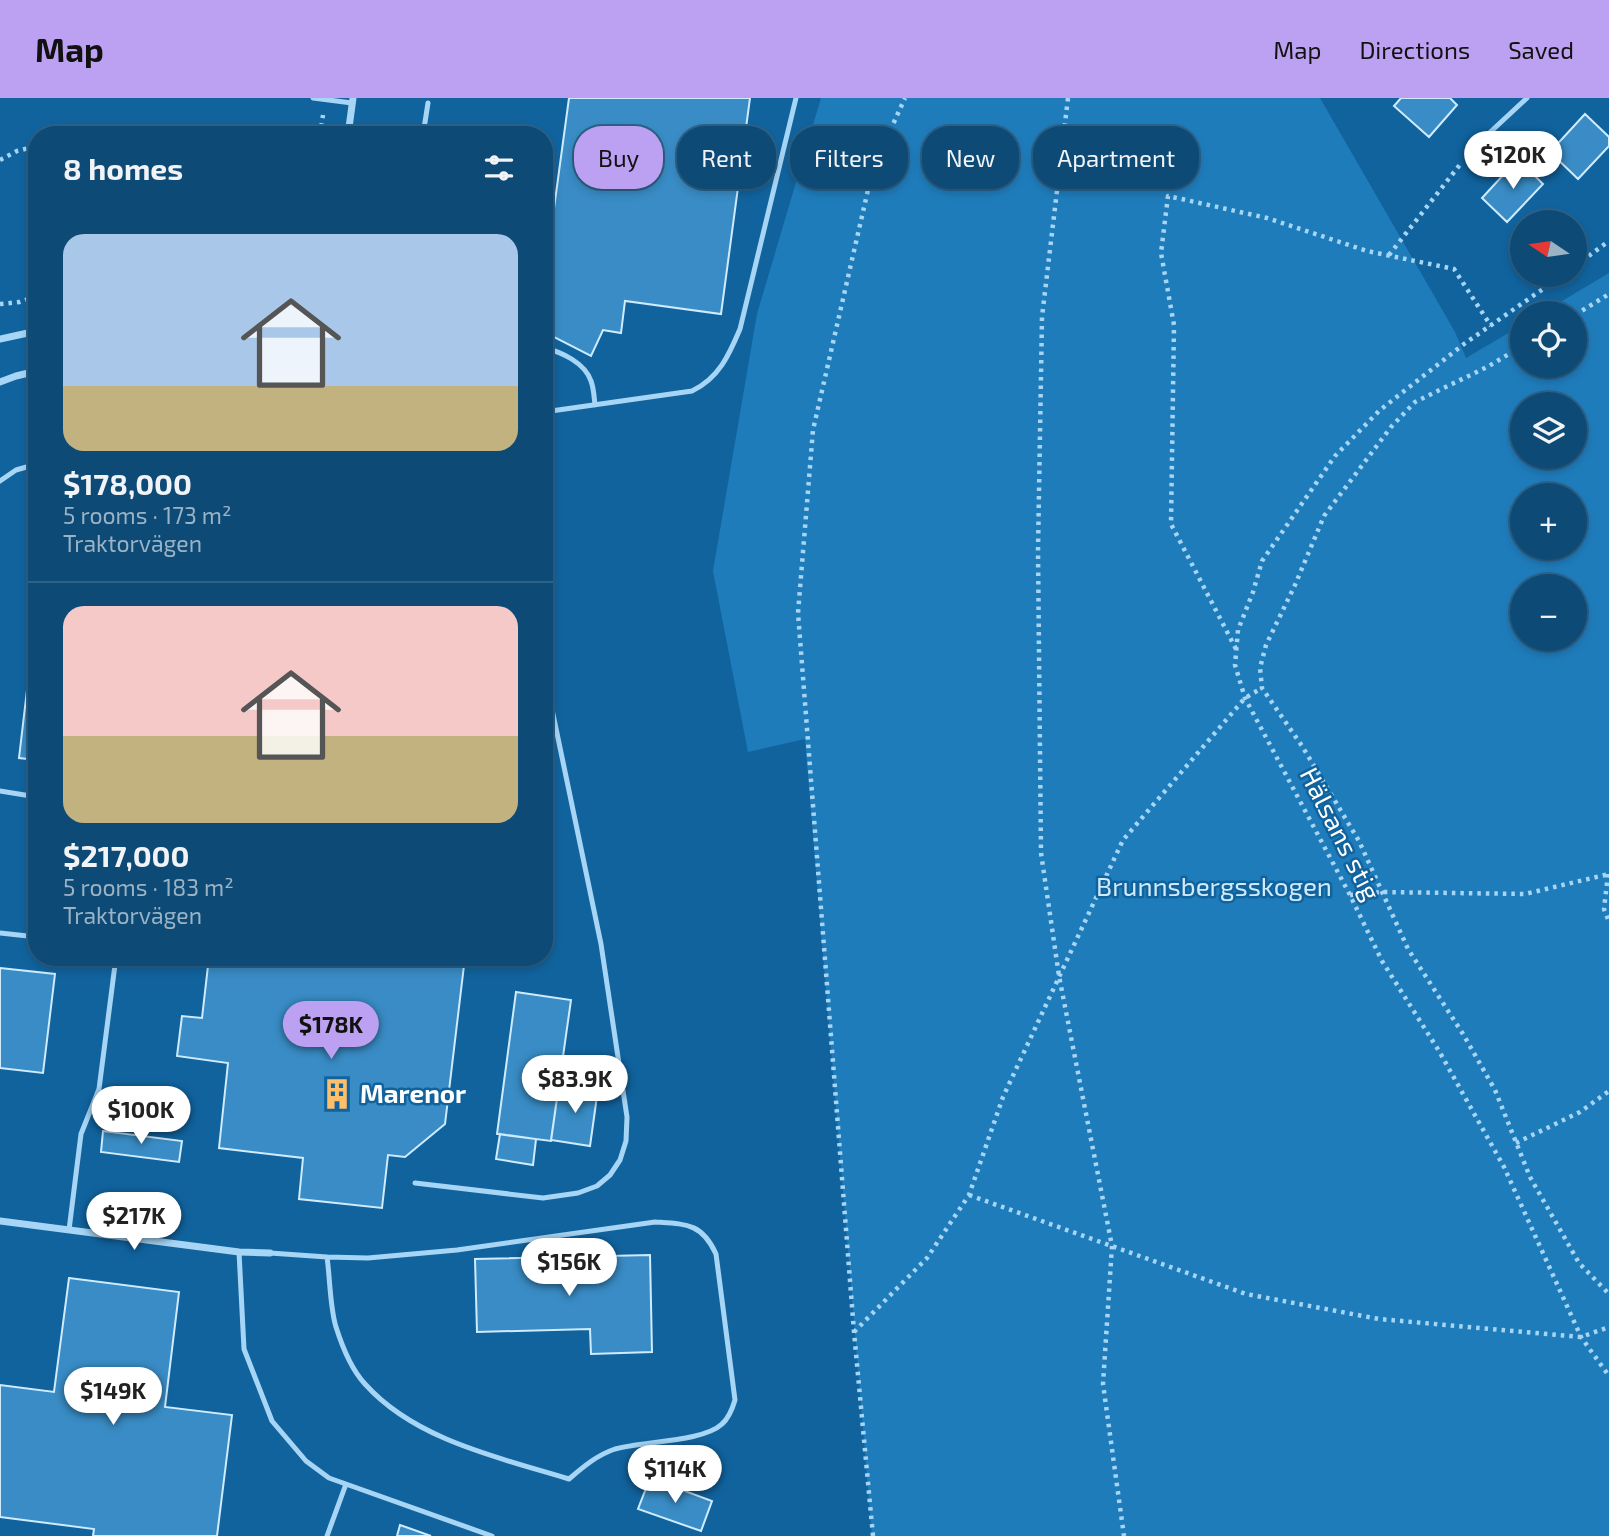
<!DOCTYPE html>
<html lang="en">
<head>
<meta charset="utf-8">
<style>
  :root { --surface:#0d4a76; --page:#16517b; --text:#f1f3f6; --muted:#9ab3c5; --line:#2d6288; --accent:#bca0f2 }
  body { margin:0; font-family:"Exo 2",sans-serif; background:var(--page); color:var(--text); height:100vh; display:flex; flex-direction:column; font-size:26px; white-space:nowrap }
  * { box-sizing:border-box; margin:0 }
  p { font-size:23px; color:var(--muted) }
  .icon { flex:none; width:38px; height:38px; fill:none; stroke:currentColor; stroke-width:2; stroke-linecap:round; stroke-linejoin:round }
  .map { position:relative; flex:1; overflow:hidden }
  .details { position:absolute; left:28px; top:28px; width:525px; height:840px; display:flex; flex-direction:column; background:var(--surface); border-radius:28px; box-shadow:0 4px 10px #0003,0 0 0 2px var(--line) }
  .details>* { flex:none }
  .guide { position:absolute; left:574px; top:28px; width:665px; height:63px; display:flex; gap:14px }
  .needle { width:46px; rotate:283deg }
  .controls { position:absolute; left:1510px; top:112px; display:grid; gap:14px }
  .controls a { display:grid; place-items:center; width:77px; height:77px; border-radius:50%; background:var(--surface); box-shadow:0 4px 10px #0003,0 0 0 2px var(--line); font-size:35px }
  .price { position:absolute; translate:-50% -60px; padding:0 16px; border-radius:24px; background:#fff; color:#222; font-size:23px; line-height:46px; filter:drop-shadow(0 2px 4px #0008) }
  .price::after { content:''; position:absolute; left:50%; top:42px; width:21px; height:16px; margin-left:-10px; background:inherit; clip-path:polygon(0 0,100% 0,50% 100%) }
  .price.active { background:var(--accent); color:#111 }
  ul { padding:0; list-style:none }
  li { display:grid; align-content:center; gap:14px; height:371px; padding:0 35px }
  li+li { border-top:2px solid var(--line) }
  li span { display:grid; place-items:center; height:217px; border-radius:21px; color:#555 }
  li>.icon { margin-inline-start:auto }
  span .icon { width:126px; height:126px; fill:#fffc; stroke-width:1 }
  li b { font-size:30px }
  h2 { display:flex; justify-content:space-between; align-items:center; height:84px; padding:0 35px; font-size:30px }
  .pill { padding:0 24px; border-radius:28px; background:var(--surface); box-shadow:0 4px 10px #0003,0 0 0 2px var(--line); font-size:24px; line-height:63px }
  .pill.active { background:var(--accent); color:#111 }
  header { display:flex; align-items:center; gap:42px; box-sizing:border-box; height:98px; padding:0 35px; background:var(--accent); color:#111 }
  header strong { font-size:33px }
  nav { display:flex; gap:38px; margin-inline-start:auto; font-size:24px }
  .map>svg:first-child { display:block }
  .green { fill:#1f7cbb; fill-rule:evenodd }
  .building { fill:#398cc5; stroke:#cfebfe; stroke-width:2 }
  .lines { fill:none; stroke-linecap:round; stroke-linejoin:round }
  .path { stroke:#a7d5f5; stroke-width:4.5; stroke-dasharray:3.5 5; stroke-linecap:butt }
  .service { stroke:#a7d5f5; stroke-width:5 }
  .minor { stroke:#a7d5f5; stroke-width:7 }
  .labels { text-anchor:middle; stroke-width:5; stroke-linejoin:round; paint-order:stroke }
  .street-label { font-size:26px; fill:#fff; stroke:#11639e }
  .park-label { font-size:26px; fill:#cfebfe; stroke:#11639e }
  .poi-label { font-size:26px; font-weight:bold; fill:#fff; stroke:#11639e; text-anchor:start }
</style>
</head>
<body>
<header>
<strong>Map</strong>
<nav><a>Map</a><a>Directions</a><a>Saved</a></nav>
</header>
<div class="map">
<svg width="1609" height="1438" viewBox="0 0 1609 1438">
  <rect width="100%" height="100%" fill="#11639e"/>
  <!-- green -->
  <path class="green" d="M821,0H1320L1455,234L1466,260L1522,227V268H1575V215H1542L1609,175V1438H872L805,641L748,654L713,473L757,216ZM1522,306H1575V359H1522ZM1522,397H1575V450H1522ZM1522,488H1575V541H1522Z"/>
  <!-- building -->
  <path class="building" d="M569,0H750L721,216L625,203L621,235L603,232L591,258L544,234V145L549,147Z
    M1401,0H1450L1457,7L1429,39L1394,8Z
    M1585,16L1609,39V48L1578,81L1550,54Z
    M1518,61L1543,86L1507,124L1482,100Z
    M37,507V662L19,660Z
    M209,859H465L445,1026L405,1059L388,1057L382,1110L299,1101L303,1060L219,1050L228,965L177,958L182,918L202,920Z
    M0,870L55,876L43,975L0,970Z
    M516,894L571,902L551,1043L497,1036Z
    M559,986L598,991L590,1048L551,1042Z
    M103,1033L182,1043L179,1064L101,1054Z
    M500,1036L536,1041L533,1067L496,1061Z
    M650,1157L652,1254L591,1256L590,1231L477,1234L475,1161Z
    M69,1180L179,1194L165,1309L232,1317L217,1438H93L94,1431L0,1419V1287L54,1294Z
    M650,1380L712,1403L701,1433L638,1411Z
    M400,1427L431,1438H397Z"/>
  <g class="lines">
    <!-- path -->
    <path class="path" d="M1068,0L1042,219L1038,453L1041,755L1059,878L1112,1148L1103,1286L1124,1438
      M320,37L323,17
      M0,62L17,53L37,48
      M1389,157L1462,64
      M1575,168L1609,143
      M1563,177L1464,246L1380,312L1335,358L1262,463L1253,494L1238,532L1235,567L1245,600L1350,797L1382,863L1439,953L1504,1069L1581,1239L1609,1278
      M0,206L20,204L37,198
      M1575,217L1609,196
      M1522,248L1489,268L1415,304L1391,329L1324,418L1295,487L1266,547L1260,570L1262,590L1302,648L1359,743L1408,851L1463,936L1495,992L1530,1079L1579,1165L1609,1196
      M1236,551L1171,426L1174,227L1161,155L1168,98L1267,120L1367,153L1454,171L1491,228
      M1608,776L1604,811L1609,824
      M1350,797L1382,794L1525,796L1609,776
      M1516,1045L1580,1014L1609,993
      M969,1097L1246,1196L1379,1221L1581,1239L1609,1229
      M854,1234L927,1160L969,1097L1003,999L1123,742L1245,600L1262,590
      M873,1438L854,1234L798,515L813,332L873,70L905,0"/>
    <!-- service -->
    <path class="service" d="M313,0L352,5
      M423,37L428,5
      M1471,52L1527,0
      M544,250C562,254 585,265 591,283C594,291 594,299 595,307
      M544,314L692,293C719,280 729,257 740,231L796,0
      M0,383L16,372L37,366
      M0,693L37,699
      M0,835L37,839
      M415,1085L543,1100L578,1095L597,1088L610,1077L620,1062L626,1043L627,1019L601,846L544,573
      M69,1132L81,1036L99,991L116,859
      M239,1154L244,1251L272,1323L306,1363L329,1380L492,1438
      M270,1155L327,1159L368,1160L457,1152L655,1124C686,1126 702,1125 716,1156L735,1302C732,1312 729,1320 722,1326C703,1344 642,1343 615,1351C597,1357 583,1369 569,1381C500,1360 415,1342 365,1286C351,1271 342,1248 336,1229C330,1210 330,1180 327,1159
      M327,1438L346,1386"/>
    <!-- minor -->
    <path class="minor" d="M348,37L353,0
      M0,241L37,233
      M0,284L16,278L37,273
      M0,1123L239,1154L270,1155"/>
  </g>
  <!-- icons -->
  <defs>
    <symbol id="building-bare" viewBox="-9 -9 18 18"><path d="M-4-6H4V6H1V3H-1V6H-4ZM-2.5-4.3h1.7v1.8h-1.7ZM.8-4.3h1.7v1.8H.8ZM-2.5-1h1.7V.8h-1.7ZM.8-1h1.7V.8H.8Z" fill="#ffbf6a" stroke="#11639e" stroke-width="2.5" paint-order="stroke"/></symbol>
  </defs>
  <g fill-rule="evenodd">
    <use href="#building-bare" x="315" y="974" width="44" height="44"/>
  </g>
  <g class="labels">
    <!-- street labels -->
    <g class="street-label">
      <text transform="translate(1340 736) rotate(63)" y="9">Hälsans stig</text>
    </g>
    <!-- park labels -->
    <g class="park-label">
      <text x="1214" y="798">Brunnsbergsskogen</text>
    </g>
    <!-- poi labels -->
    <g class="poi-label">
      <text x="360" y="1005">Marenor</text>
    </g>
  </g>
</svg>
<div class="controls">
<a><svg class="needle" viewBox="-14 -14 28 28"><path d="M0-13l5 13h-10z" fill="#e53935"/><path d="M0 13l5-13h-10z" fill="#9ab3c5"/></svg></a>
<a><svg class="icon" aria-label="locate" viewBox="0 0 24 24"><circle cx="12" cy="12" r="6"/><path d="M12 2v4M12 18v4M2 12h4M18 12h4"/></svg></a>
<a><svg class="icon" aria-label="layers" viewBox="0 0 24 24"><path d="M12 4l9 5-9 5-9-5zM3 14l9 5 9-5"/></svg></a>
<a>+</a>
<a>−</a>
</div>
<b class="price" style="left:1513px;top:93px">$120K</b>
<b class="price active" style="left:331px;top:963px">$178K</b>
<b class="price" style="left:575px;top:1017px">$83.9K</b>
<b class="price" style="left:141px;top:1048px">$100K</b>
<b class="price" style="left:134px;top:1154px">$217K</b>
<b class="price" style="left:569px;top:1200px">$156K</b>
<b class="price" style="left:113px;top:1329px">$149K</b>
<b class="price" style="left:675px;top:1407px">$114K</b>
<div class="guide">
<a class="pill active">Buy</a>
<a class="pill">Rent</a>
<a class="pill">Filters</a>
<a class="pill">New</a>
<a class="pill">Apartment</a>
</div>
<section class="details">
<h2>8 homes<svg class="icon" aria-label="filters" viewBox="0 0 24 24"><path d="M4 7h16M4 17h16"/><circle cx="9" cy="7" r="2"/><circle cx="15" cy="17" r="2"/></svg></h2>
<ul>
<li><span style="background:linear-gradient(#a9c7e8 70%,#c2b280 0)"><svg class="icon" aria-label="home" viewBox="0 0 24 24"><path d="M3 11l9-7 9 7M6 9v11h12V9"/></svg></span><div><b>$178,000</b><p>5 rooms · 173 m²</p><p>Traktorvägen</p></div></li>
<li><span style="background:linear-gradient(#f6c9c9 60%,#c2b280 0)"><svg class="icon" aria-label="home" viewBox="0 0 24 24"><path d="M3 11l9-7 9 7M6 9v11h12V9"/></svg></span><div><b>$217,000</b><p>5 rooms · 183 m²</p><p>Traktorvägen</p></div></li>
</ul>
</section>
</div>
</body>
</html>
